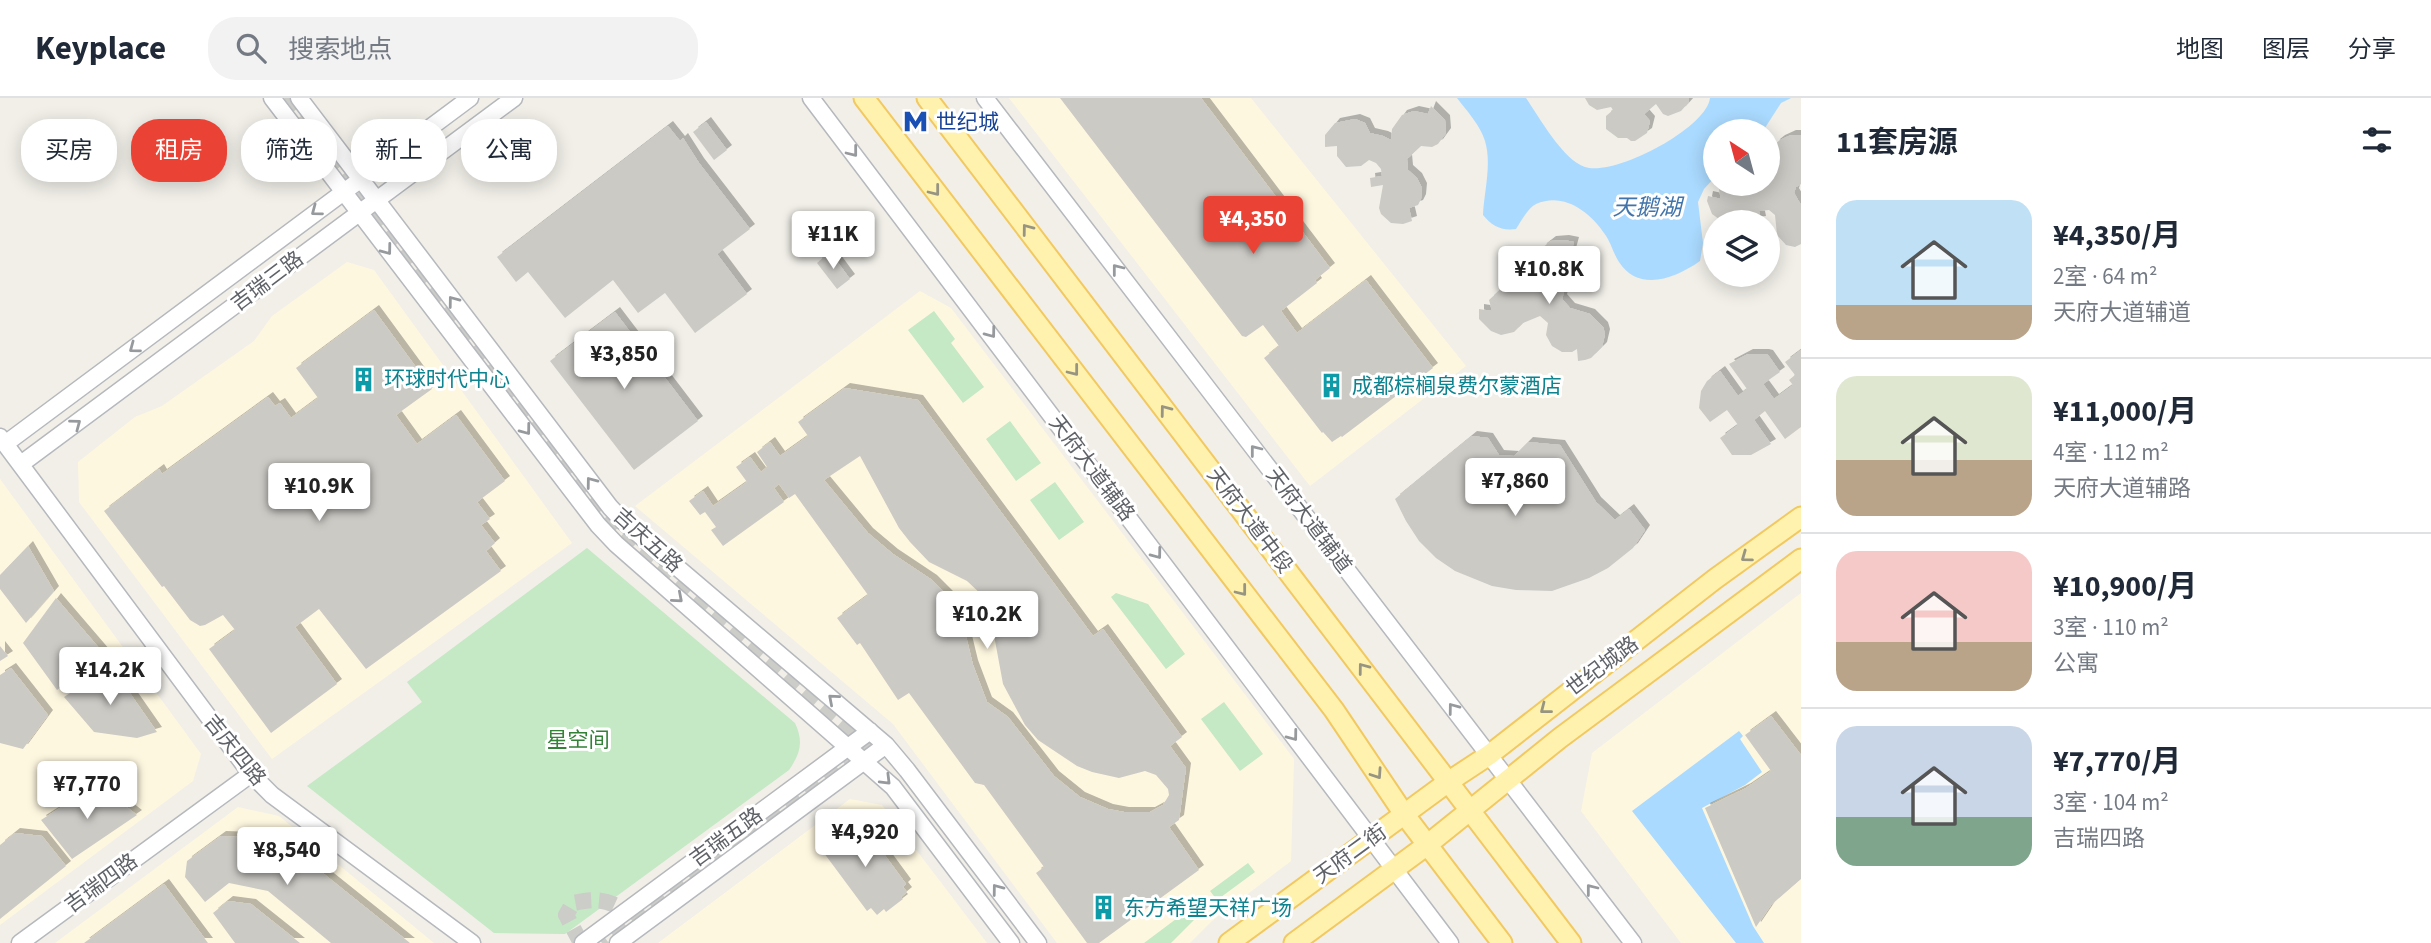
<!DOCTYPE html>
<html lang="zh">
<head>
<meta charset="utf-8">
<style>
  :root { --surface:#fff; --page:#f2f2f3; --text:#1f2937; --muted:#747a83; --line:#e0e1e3; --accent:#ea4335 }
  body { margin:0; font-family:"Source Sans 3","Noto Sans SC",sans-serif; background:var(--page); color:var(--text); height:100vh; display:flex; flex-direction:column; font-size:26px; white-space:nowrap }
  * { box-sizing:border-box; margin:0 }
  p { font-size:23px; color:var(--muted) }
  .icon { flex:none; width:38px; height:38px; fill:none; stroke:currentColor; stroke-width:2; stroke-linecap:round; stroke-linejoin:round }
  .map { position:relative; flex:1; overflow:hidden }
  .panel { display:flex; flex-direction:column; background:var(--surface); width:630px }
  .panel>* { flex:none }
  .banner { position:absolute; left:21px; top:21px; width:665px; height:63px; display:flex; gap:14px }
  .needle { width:46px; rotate:324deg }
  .tools { position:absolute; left:1703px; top:21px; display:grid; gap:14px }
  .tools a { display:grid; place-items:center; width:77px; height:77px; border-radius:50%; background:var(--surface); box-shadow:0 4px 18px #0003; font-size:35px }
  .price { position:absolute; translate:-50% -60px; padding:0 16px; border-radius:7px; background:#fff; color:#222; font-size:23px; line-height:46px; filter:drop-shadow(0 2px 4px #0008) }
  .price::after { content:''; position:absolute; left:50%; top:42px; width:21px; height:16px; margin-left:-10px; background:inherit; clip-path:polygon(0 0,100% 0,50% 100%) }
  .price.current { background:var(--accent); color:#fff }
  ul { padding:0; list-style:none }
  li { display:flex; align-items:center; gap:21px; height:175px; padding:0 35px }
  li+li { border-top:2px solid var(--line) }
  li span { display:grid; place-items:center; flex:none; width:196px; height:140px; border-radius:21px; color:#555 }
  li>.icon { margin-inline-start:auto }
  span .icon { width:84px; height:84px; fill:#fffc; stroke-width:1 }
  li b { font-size:30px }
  h2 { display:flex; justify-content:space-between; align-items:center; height:84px; padding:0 35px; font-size:30px }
  .chip { padding:0 24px; border-radius:28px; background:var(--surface); box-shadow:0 4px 18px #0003; font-size:24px; line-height:63px }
  .chip.current { background:var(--accent); color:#fff }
  header { display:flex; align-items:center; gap:42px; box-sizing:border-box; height:98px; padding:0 35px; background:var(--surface); border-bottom:2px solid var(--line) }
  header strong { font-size:33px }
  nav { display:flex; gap:38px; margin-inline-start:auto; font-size:24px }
  .search { width:490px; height:63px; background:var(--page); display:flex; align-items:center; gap:18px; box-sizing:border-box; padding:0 24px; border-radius:28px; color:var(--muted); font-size:26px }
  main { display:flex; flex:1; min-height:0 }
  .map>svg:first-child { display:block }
  .commercial { fill:#fef7e0 }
  .green { fill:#c5e8c5 }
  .water { fill:#aadaff }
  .building { fill:#cccac5; fill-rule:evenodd; filter:url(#shadow) }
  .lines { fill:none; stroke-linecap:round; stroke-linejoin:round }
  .minor-tunnel { stroke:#ccccc8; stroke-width:16; stroke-dasharray:16 8; stroke-linecap:butt }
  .minor-casing { stroke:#b5b8bc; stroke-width:19 }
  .major-casing { stroke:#f2c960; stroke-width:23 }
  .minor { stroke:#fff; stroke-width:16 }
  .major { stroke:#fff2af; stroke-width:19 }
  .oneway { stroke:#979a9d }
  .oneway2 { stroke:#979581 }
  .labels { text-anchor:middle; stroke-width:6; stroke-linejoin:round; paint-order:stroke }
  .transit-label { font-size:21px; fill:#164399; stroke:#fff; text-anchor:start }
  .street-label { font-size:21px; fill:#5f6368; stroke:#fff }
  .culture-label { font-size:21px; fill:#0d838f; stroke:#fff; text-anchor:start }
  .park-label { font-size:21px; fill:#348238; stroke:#fff }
  .water-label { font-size:23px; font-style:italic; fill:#4174aa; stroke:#fff }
</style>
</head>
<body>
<header>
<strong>Keyplace</strong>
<div class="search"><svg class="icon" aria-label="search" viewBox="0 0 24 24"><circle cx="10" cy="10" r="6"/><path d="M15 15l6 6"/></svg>搜索地点</div>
<nav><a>地图</a><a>图层</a><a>分享</a></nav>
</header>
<main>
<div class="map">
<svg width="1801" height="845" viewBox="0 0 1801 845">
  <defs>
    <filter id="shadow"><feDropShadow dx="5" dy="-5" stdDeviation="0" flood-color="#0004"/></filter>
  </defs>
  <rect width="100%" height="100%" fill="#f1efe8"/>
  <!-- commercial -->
  <path class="commercial" d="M1009,0H1251L1466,268L1310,388Z
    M347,164L374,172L572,445L272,661L79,404L78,364L135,319L162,308L254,243L272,218Z
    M920,193L951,210L1294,661L1291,763L1212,823L1190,845H1057L893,626L635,408Z
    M0,381L201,656L193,683L0,827Z
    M1801,495V845H1681L1581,713L1592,655Z
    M850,701L882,707L987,845H658Z
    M238,709L279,718L434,845H55Z"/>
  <!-- green -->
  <path class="green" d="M934,213L955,241L951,245L984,289L963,305L908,232Z
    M1010,323L1041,365L1016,383L986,341Z
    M1055,384L1084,424L1059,442L1030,402Z
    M587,450L795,625C804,644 800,656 789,672L565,836L494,835L307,688L422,604L407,584Z
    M1116,495L1148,506L1185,556L1166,571L1111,499Z
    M1224,604L1263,656L1240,673L1201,621Z
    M1248,765L1255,774L1217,802L1210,793Z
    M1196,806L1202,811V814L1171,845H1144Z"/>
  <!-- water -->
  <path class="water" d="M1457,0H1526C1539,19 1563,62 1585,69C1614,79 1707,30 1710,0H1791L1781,5L1763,33H1715V79L1704,91L1698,104L1703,145L1700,163C1676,180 1639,195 1619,164C1613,155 1611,144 1604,135C1589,113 1563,94 1536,106C1528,110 1521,123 1516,131C1501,133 1492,128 1483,117C1484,94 1492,66 1485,43C1480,27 1467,13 1457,0Z
    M1739,633L1743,638L1740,641L1762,674L1745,687L1702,710L1753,828L1764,845H1736L1632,713Z"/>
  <!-- building -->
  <path class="building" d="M1060,0H1201L1330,170L1315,182L1317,185L1281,213L1297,235L1366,182L1433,270L1342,339L1341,338L1332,344L1323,334L1322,335L1264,260L1279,248L1263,227L1246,239L1242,238Z
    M1585,0H1689V4L1681,13L1668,18L1663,16L1656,6L1644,16L1650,23L1647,35L1635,43H1631L1627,40H1618L1606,31V18L1613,12L1611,9L1597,12L1589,7Z
    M1431,8L1445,22L1446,35L1438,46L1432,49L1421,48L1407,61L1408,72L1417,80L1422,90L1421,101L1418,107L1409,110L1412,123L1403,126L1391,125L1381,116L1379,110L1383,87L1371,89L1370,80L1382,78L1381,71L1376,65L1369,62L1361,68L1346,69L1337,58V48L1325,49V37L1335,25L1355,21L1365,25L1370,35L1383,38L1391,42L1392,31L1402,17L1414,13L1428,16Z
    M706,24L727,52L714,62L693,34Z
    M668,28L680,43L683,40L699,65L750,131L717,156L747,196L695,235L665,195L638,215L613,182L565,220L528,174L516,184L497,159Z
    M1791,37H1801V86L1796,89L1794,95L1801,107V146L1795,149L1786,147L1777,137L1775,117L1769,112L1759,113L1761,123L1752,124L1750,115L1745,116L1741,124H1723L1712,116L1707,103L1708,98L1721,101L1719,92L1722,86H1768L1774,67L1772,57L1775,46L1780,42Z
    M1564,142L1574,144L1571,155L1579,167L1580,178L1575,187L1564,194L1562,201L1570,210L1590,216L1603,229L1605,236L1602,249L1591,260L1585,262L1578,263L1577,251L1572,254H1562L1552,248L1546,237L1548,225L1540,218L1523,225L1514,234L1501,237L1491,233L1479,221V211L1492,213L1489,202L1501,191L1518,188L1526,194L1536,189L1542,174L1538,165L1542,150L1551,143Z
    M830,154L850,181L837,191L817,165Z
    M374,212L432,291L396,317L417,346L456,317L505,383L477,404L490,421L481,427L495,445L486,453L501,473L366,571L319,511L295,529L337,586L271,635L209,551L235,532L223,517L205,527L200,528L190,522L164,488L162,489L104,413L159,371L162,376L268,299L275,308L280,305L291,320L318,300L296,270Z
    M615,214L698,323L634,372L550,263Z
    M1801,252V329L1785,341L1765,313L1754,322L1771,346L1751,357H1732L1720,340L1738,327L1727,312L1710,324L1699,310L1701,293L1707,283L1720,273L1738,298L1747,291L1729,266L1748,256H1764L1768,257L1780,274L1763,286L1774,301L1793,287L1789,282L1795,277L1785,264Z
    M845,290L918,302L1093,538L1103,531L1182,639L1170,648L1186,670L1179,722L1169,729L1199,772L1099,845H1087L1036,775L1044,769L984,687L975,685L909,595L898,602L860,545L857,547L837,520L868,497L795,396L789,400L779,386L774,390L784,404L723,448L711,432L716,429L705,414L700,417L689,403L703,393L713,408L747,384L736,369L750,359L761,374L767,369L757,354L770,344L780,358L808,338L798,324ZM860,358L899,430L910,444L929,464L967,483L982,497L989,510L1003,586L1025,627L1038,642L1077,668L1092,674L1119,680L1145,673L1156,677L1168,691L1169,697L1163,707L1150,714H1124L1108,711L1080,699L1054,678L1008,619L987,604L973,567L964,530L952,502L932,482L893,456L868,435L824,382Z
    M1472,338L1488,340L1499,357L1514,358L1528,344L1560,347L1596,404L1615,422L1629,411L1645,432L1633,450L1608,470L1589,480L1552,493L1516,492L1492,488L1455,473L1436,460L1419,443L1406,423L1395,401Z
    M28,448L54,493L26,525L0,491V477Z
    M56,500L105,557L57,592L23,545Z
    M0,548L8,558L0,563Z
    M111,568L157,634L137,640L94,634L64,599Z
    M11,570L48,617L23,651L0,645V577Z
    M1771,618L1801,657V781L1771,807L1756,829L1705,710L1746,690L1771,673L1745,637Z
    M82,696H110L137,717L72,761L41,722Z
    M851,725L854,729L858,726L862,731L864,729L906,786L903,789L907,794L901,799L903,801L886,814L884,811L877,817L871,810L867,813L821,751L826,747L824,744Z
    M15,735L42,738L66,768L0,821V747Z
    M221,738L279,740L410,845H331L268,793L229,785L205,804L185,779L187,763Z
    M164,786L208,845H84L157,791Z
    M228,803L251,806L300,845H235L213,815Z"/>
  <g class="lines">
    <!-- minor-tunnel -->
    <path class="minor-tunnel" d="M285,0L600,412L622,436L867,649L602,845
      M581,845L566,817L573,805C589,802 600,800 615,807"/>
    <defs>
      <path id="minor" d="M272,0L598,427L616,446L893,689L1011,845
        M299,0L610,409L624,424L886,647L907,672L1038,845
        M811,0L1450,845
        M985,0L1633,845
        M0,339L251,676L272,697L472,845
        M5,346L470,0
        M21,366L514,0
        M20,845L251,676
        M583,845L870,633
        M618,845L886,647"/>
      <path id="major" d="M864,0L1334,612L1404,716L1502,845
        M927,0L1571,845
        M1229,845L1448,684L1489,657L1715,481L1801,419
        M1294,845L1427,747L1560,640L1801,461"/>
    </defs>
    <!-- minor casing -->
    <use href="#minor" class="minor-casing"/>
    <!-- major casing -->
    <use href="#major" class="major-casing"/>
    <!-- minor -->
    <use href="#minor" class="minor"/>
    <!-- major -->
    <use href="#major" class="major"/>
  </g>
  <!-- one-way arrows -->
  <defs><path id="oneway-chevron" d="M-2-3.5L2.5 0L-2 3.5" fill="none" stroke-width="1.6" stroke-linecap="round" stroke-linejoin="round" transform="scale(1.75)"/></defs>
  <g class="oneway">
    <use href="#oneway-chevron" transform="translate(853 54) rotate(52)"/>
    <use href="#oneway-chevron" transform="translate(316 113) rotate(143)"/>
    <use href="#oneway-chevron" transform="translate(387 152) rotate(53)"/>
    <use href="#oneway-chevron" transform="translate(1117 171) rotate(-128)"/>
    <use href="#oneway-chevron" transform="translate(453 203) rotate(-127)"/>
    <use href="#oneway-chevron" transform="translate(991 235) rotate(53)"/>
    <use href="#oneway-chevron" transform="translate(134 250) rotate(143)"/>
    <use href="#oneway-chevron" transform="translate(76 326) rotate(-37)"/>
    <use href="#oneway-chevron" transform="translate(526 332) rotate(53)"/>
    <use href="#oneway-chevron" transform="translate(1255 352) rotate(-128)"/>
    <use href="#oneway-chevron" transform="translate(591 384) rotate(-127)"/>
    <use href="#oneway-chevron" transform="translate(1157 456) rotate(53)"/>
    <use href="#oneway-chevron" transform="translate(678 500) rotate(41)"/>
    <use href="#oneway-chevron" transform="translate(833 601) rotate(-139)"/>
    <use href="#oneway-chevron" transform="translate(1453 610) rotate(-127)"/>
    <use href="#oneway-chevron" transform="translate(1293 638) rotate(53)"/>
    <use href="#oneway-chevron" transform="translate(886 682) rotate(45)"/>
    <use href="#oneway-chevron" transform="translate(997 791) rotate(-127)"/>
    <use href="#oneway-chevron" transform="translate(1591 791) rotate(-128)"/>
  </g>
  <g class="oneway2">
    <use href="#oneway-chevron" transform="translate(935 93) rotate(52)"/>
    <use href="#oneway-chevron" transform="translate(1027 131) rotate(-127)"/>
    <use href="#oneway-chevron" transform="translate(1074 273) rotate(52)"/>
    <use href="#oneway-chevron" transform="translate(1165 312) rotate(-127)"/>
    <use href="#oneway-chevron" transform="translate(1746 459) rotate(144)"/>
    <use href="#oneway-chevron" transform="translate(1242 493) rotate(52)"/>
    <use href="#oneway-chevron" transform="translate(1363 570) rotate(-127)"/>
    <use href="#oneway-chevron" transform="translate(1545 611) rotate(142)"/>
    <use href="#oneway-chevron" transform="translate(1377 676) rotate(56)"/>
  </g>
  <!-- icons -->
  <defs>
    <symbol id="metro-bare" viewBox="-9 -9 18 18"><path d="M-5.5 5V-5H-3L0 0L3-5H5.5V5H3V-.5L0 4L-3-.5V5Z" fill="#1a4fb4" stroke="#fff" stroke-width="2.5" paint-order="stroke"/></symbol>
    <symbol id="building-bare" viewBox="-9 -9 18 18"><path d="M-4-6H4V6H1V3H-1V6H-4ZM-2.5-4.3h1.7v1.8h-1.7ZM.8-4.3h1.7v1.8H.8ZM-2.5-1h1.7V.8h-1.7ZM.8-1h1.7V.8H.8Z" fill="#0f9aa8" stroke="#fff" stroke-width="2.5" paint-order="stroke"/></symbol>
  </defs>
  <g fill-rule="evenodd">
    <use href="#metro-bare" x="898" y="6" width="35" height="35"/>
    <use href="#building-bare" x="346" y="264" width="35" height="35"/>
    <use href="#building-bare" x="1314" y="270" width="35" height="35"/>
    <use href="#building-bare" x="1086" y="792" width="35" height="35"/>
  </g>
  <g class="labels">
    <!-- transit labels -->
    <g class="transit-label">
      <text x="936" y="31">世纪城</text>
    </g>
    <!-- street labels -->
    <g class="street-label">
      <text transform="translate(267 183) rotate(-37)" y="7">吉瑞三路</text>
      <text transform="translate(1092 370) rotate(53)" y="7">天府大道辅路</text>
      <text transform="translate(1250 422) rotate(53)" y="7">天府大道中段</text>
      <text transform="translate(1309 422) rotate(53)" y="7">天府大道辅道</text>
      <text transform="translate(648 442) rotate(42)" y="7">吉庆五路</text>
      <text transform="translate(1602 568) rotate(-37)" y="7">世纪城路</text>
      <text transform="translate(235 652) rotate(51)" y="7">吉庆四路</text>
      <text transform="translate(726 739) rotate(-36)" y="7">吉瑞五路</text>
      <text transform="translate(1350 756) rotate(-36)" y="7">天府二街</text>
      <text transform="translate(101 785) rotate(-36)" y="7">吉瑞四路</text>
    </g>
    <!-- culture labels -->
    <g class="culture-label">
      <text x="384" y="288">环球时代中心</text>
      <text x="1352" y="295">成都棕榈泉费尔蒙酒店</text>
      <text x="1124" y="817">东方希望天祥广场</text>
    </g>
    <!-- park labels -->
    <g class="park-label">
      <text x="578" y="649">星空间</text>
    </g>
    <!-- water labels -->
    <g class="water-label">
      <text x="1647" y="117">天鹅湖</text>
    </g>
  </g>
</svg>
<div class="tools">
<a><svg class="needle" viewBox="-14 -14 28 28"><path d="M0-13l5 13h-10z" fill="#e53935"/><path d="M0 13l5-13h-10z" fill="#747a83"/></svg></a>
<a><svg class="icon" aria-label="layers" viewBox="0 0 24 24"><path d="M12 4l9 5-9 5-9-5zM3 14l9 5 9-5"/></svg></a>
</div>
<b class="price current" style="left:1253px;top:158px">¥4,350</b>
<b class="price" style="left:833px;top:173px">¥11K</b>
<b class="price" style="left:1549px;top:208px">¥10.8K</b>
<b class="price" style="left:624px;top:293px">¥3,850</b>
<b class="price" style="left:1515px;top:420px">¥7,860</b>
<b class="price" style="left:319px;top:425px">¥10.9K</b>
<b class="price" style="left:987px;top:553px">¥10.2K</b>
<b class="price" style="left:110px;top:609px">¥14.2K</b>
<b class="price" style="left:87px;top:723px">¥7,770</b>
<b class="price" style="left:865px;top:771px">¥4,920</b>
<b class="price" style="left:287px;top:789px">¥8,540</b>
<div class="banner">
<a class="chip">买房</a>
<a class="chip current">租房</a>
<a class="chip">筛选</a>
<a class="chip">新上</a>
<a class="chip">公寓</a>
</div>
</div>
<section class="panel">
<h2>11套房源<svg class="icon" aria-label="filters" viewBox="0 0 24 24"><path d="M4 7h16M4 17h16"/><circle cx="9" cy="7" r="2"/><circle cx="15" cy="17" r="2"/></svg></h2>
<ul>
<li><span style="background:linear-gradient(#bfe0f5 75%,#b9a48a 0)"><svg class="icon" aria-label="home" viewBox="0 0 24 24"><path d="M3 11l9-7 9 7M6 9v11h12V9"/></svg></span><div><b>¥4,350/月</b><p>2室 · 64 m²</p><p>天府大道辅道</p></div></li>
<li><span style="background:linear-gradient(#dfe7d0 60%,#b9a48a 0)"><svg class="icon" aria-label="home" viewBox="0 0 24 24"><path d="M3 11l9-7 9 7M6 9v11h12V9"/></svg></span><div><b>¥11,000/月</b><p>4室 · 112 m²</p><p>天府大道辅路</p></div></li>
<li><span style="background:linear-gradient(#f6c9c9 65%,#b9a48a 0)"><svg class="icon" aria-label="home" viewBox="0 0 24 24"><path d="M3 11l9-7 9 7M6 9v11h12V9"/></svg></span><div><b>¥10,900/月</b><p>3室 · 110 m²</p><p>公寓</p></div></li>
<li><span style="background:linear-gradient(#c9d6e8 65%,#7fa58c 0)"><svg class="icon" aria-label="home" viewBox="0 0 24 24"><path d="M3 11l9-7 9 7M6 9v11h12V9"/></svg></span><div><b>¥7,770/月</b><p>3室 · 104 m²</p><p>吉瑞四路</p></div></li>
</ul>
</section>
</main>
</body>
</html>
